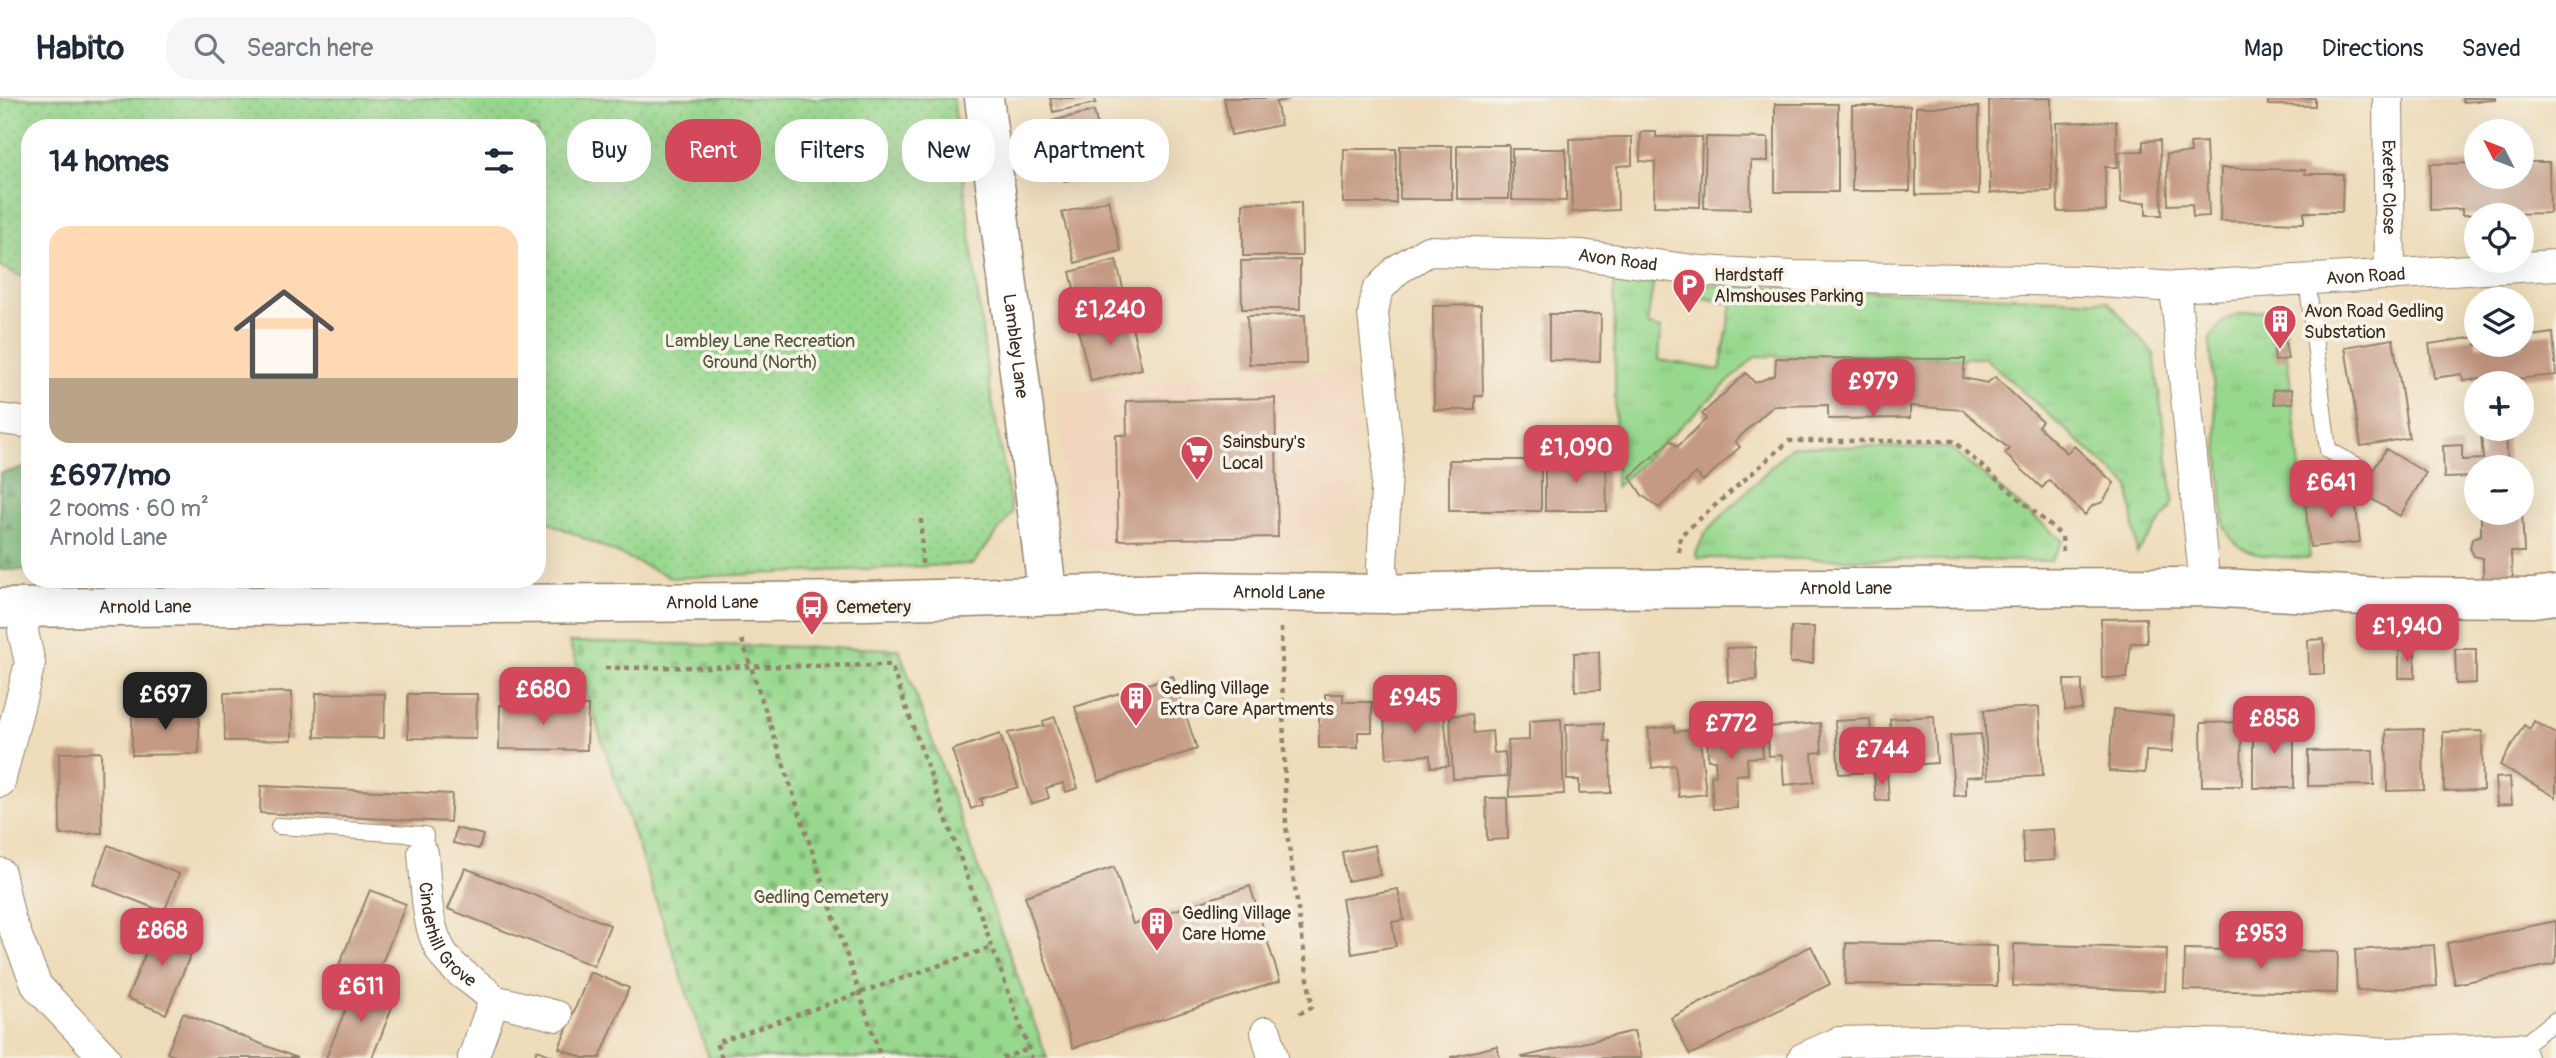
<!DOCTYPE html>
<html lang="en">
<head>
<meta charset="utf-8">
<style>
  :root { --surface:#fff; --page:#f6f6f7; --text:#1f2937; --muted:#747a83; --line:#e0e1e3; --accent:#d1495b }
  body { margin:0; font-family:Pangolin,sans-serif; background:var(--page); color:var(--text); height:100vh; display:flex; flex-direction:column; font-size:26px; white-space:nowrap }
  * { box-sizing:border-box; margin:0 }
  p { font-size:23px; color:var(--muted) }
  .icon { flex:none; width:38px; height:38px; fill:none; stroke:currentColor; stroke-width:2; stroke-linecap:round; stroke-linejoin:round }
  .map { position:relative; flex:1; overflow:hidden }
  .panel { position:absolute; left:21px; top:21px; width:525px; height:469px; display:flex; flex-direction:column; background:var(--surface); border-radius:28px; box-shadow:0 7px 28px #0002 }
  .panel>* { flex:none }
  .banner { position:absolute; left:567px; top:21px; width:665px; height:63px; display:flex; gap:14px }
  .needle { width:46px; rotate:312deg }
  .fabs { position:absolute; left:2464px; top:21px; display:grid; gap:14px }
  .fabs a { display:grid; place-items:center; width:70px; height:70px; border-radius:50%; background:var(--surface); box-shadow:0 7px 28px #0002; font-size:35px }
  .price { position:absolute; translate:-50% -60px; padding:0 16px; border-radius:14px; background:var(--accent); color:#fff; font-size:23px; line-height:46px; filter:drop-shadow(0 2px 4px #0008) }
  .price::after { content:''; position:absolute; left:50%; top:42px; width:21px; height:16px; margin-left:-10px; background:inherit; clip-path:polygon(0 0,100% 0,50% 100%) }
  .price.active { background:#222; color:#fff }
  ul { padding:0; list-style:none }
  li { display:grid; align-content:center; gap:14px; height:371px; padding:0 28px }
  li span { display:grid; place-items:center; height:217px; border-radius:21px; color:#555 }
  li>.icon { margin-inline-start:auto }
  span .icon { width:126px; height:126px; fill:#fffc; stroke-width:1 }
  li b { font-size:30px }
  h2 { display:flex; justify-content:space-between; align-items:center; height:84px; padding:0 28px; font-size:30px }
  .tag { padding:0 24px; border-radius:28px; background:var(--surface); box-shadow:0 7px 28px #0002; font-size:24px; line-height:63px }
  .tag.active { background:var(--accent); color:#fff }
  header { display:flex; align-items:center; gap:42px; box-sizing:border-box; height:98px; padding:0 35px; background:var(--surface); border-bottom:2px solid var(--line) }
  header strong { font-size:33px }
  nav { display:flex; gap:38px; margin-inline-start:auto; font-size:24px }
  .search { width:490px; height:63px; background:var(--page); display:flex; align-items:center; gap:18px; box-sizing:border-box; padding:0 24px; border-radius:28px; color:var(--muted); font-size:26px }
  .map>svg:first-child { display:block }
  .built { fill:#f1d5bd }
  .grass { fill:url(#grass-tufts); stroke:#6a8156; stroke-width:2 }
  .forest { fill:url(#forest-firs); stroke:#5a714c; stroke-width:2 }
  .cemetery { fill:url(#cemetery-stones); stroke:#6a8156; stroke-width:2 }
  .park { fill:url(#park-dots); stroke:#6a8156; stroke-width:2 }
  .building { fill:#c59a84 }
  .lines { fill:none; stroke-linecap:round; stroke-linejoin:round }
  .service-casing { stroke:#94836c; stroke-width:18 }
  .minor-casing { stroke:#94836c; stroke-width:32 }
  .tertiary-casing { stroke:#94836c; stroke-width:41 }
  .path { stroke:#94836c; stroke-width:4.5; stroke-dasharray:5 5; stroke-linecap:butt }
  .service { stroke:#fff; stroke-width:16 }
  .minor { stroke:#fff; stroke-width:30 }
  .tertiary { stroke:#fff; stroke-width:38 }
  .labels { text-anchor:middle; stroke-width:7; stroke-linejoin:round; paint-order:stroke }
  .street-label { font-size:18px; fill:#3b2a1e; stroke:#f7f3e8 }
  .poi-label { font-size:18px; fill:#3b2a1e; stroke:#f7f3e8; text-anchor:start }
  .park-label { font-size:18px; fill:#52563a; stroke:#f7f3e8 }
</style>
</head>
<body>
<header>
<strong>Habito</strong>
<div class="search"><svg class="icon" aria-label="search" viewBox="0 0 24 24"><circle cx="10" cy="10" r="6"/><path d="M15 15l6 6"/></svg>Search here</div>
<nav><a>Map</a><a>Directions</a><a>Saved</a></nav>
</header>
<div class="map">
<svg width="2556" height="960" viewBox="0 0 2556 960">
  <defs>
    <pattern id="grass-tufts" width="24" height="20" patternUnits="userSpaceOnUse" patternTransform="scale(1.75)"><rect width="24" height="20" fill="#98d88e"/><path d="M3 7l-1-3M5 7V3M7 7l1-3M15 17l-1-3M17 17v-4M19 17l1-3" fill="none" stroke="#84ba7a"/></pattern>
    <pattern id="forest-firs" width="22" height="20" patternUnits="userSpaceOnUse" patternTransform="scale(1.75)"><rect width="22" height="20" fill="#7ab879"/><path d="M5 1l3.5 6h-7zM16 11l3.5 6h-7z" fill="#659663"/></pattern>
    <pattern id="cemetery-stones" width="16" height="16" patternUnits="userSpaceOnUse" patternTransform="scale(1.75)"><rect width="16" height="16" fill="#98d88e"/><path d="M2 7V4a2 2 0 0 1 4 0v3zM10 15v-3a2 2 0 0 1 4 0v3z" fill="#84ba7a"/></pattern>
    <pattern id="park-dots" width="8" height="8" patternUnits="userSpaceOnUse" patternTransform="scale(1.75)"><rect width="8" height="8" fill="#98d88e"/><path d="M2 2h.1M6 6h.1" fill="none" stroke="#84ba7a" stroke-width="1.8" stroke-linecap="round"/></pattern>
  </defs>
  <rect width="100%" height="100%" fill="#f7f3e8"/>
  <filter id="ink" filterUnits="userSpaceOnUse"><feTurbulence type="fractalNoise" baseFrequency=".0143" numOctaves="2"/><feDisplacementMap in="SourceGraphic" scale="14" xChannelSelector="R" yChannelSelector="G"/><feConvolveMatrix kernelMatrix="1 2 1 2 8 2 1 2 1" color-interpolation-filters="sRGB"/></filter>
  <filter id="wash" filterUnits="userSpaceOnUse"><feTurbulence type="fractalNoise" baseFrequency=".00686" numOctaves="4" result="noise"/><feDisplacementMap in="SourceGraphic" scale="28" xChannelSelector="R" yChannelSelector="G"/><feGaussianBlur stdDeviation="1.57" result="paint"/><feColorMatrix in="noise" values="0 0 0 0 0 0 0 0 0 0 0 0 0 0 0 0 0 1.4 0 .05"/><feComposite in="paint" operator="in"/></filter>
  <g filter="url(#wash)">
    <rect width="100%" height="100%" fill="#eedcba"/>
    <!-- built -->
    <path class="built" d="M1354,272L1358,411L1312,450L1097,454L1078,444L1069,428L1056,296L1208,277Z"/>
    <!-- grass -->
    <path class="grass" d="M1614,179L1654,180L1647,227L1661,231L1659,262L1720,272L1732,206L1700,199L1688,186L2108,203L2154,256L2173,401L2170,411L2137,455L2129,388L1985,260L1756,258L1616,389Z
      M2282,211L2310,460C2277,458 2238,464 2224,427L2210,242C2226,209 2249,215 2282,211Z
      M1792,348L1950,350L2063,443L2051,463L1697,460L1696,455L1705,435Z"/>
    <!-- forest -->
    <path class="forest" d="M30,369V472H0V375Z"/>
    <!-- cemetery -->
    <path class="cemetery" d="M569,544L899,551L1047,960H709Z"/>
    <!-- park -->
    <path class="park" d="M0,0H953L988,279L1012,415L973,466L672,480L537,419V30H30V183L0,168Z"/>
    <g id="blocks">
      <!-- building -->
      <path class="building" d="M1050,0H1095L1096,5L1053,14Z
        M1224,0H1290V1L1276,4L1281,27L1231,37Z
        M2051,0L2052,93L1990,95L1989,1Z
        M2268,0H2315V8L2268,7Z
        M2462,0H2495V2L2463,4Z
        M1775,6H1838V94H1775Z
        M1852,8H1910V93H1852Z
        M1916,9H1979V96L1916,97Z
        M1094,13L1108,74L1064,83L1051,23Z
        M2116,23L2117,69H2105L2106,113L2058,114L2056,25Z
        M1641,34H1656V39H1702L1700,109L1654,108L1655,64L1640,63Z
        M1617,39H1632V67L1617,68L1618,112L1572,114L1570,41Z
        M1706,39L1768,40V63H1751L1750,111L1704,110Z
        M2160,42L2162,117H2146V104L2121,105L2119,54L2143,53V43Z
        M2206,44L2209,118L2193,119L2192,106L2168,107L2167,56L2191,55L2190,45Z
        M1457,47H1509V101H1457Z
        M1400,48H1452V101H1400Z
        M1344,51H1396V105H1343Z
        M1512,51H1566V103L1512,102Z
        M2522,64H2549L2550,115L2462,117V111L2430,112V66L2476,65V79H2522Z
        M2221,70L2305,72V76H2343L2342,114H2304V125L2220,123Z
        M1108,102L1121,153L1075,165L1062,115Z
        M1301,104L1302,158H1243V105Z
        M1116,162L1128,210L1082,222L1070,174Z
        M1300,162V211H1242L1241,163Z
        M1481,207L1483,298H1475V312H1434L1433,208Z
        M1129,216L1142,271L1091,283L1077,228Z
        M1549,216H1601L1600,263L1549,262Z
        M1305,217L1306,266H1249L1247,218Z
        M2553,235L2556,277L2496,283L2495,279L2463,283L2462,276L2434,280L2429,246L2476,239V247H2522V239Z
        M2393,241L2409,340L2361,348L2345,249Z
        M2285,243L2288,261L2275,263L2273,244Z
        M1776,260L1965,261L1963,280L1987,285L1995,279L2042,323L2038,328L2067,355L2074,348L2114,385L2103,404L2092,408L2085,417L2049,382L2042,390L2005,356L2009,351L1963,312L1910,308V320L1828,321V307L1773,308L1735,343L1740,349L1703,383L1696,375L1659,410L1642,397L1630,379L1671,342L1677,349L1706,321L1702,316L1746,275L1755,285L1775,277Z
        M2292,291L2293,305L2274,306L2273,292Z
        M1275,300L1278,439L1118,442L1116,337H1127L1126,303Z
        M2506,333L2508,369H2476V379L2444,380L2443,348L2462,347V362L2483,361L2481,335Z
        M2386,351L2426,375L2400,418L2360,394Z
        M1606,361L1607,413H1545V362Z
        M1449,362H1541V413H1449Z
        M2324,390L2325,404L2355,401L2360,444L2310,449L2304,392Z
        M2481,415H2522L2524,454H2511L2512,481L2483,483V460L2474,458L2470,450L2472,441L2481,437Z
        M2146,520L2147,545H2131L2127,580H2102L2101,521Z
        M1791,529H1814L1813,565H1790Z
        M2324,541V576H2309L2308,542Z
        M1755,549L1757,582L1728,584L1727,550Z
        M2415,551V580H2399V552Z
        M2455,551H2476V585L2456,586Z
        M1599,554L1600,592L1575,593L1574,555Z
        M1173,578L1197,651L1099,683L1075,609Z
        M2064,582H2082V611L2065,612Z
        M292,594V642L225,643L224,595Z
        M316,595L385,596L384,640L315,639Z
        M408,596H477L476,641L408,640Z
        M1325,596H1343V604H1372V634H1358V650H1319V604H1325Z
        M1410,606L1411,619L1444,616L1449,668L1431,669L1430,657L1387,660L1383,608Z
        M500,607L588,608L587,652L499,651Z
        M2039,609L2043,678L1988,681L1984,612Z
        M199,611V656L132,657V612Z
        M2113,611L2174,618L2172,654L2146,653L2145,675L2109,673Z
        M1472,616L1474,635L1492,633L1494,655L1505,654L1507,678L1453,681L1450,618Z
        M1934,618L1937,665L1893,668L1890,621Z
        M1055,619L1078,690L1066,694L1063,685L1046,690L1049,700L1031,706L1008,635L1044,628L1043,623Z
        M1561,621L1564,696L1510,699L1508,643L1529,642V623Z
        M1870,621L1874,674L1839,676L1835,623Z
        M2534,623L2556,636V699L2500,667L2524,627L2530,631Z
        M2241,624L2242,688H2202L2201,625Z
        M1604,625L1605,643H1610L1611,695L1579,696V682H1567L1566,626Z
        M1820,625L1822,654L1812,655L1814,684L1784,687L1782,657L1769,658L1767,629Z
        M2253,626H2294V690H2253Z
        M1674,628L1675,634L1699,631L1706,696L1679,699L1675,667L1652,670L1648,631Z
        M1761,630L1763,659L1747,660L1748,676L1736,677L1737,710L1713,711L1711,678L1716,677L1715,662H1708L1707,633Z
        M2423,631L2424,692L2387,693L2386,632Z
        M2482,633L2483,692L2444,693L2443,634Z
        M1000,636L1018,689L980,701L982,707L971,711L952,652Z
        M1981,636L1984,678L1966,679V697L1954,698L1950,638Z
        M2373,652L2374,687L2308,688V653Z
        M101,654L102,735L60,737L59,655Z
        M1887,675L1889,702L1876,703L1874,676Z
        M2510,679L2512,706L2497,707L2495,680Z
        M261,688L452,696L450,724L260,715Z
        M1486,700H1507L1508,741L1487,742Z
        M456,730L483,737L479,751L453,745Z
        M2053,731L2055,762L2024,764L2022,733Z
        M108,747L179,776L164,814L93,786Z
        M1375,747L1380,777L1347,783L1342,754Z
        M1114,769L1133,826L1250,788L1280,883L1073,950L1025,798Z
        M465,770L610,827L594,868L448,811Z
        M1398,791L1404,822L1392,824L1396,848L1352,856L1342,801Z
        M370,792L406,806L375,882L339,867Z
        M2556,823V866L2455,886L2447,845Z
        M158,825L197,841L166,916L127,900Z
        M1846,845L1997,848V888L1845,886Z
        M2014,846L2167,851L2165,893L2013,888Z
        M2434,847L2437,888L2357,893L2355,852Z
        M1811,848L1830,886L1690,957L1671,920Z
        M2185,851L2338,854L2337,895L2184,892Z
        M590,874L629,890L600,960H583L559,950Z
        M356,885L395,901L381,938L372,960H326Z
        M183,915L297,960H180L167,955Z
        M1634,933L1641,960H1523L1522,959Z
        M1497,948L1500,960H1451V959Z
        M537,952L557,960H534Z"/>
    </g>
  </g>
  <g filter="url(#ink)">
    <use href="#blocks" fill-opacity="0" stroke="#94836c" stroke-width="2"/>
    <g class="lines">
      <defs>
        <path id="service" d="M2307,181L2328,352L2363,371
          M279,728L425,737L423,755
          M2519,950L2556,922"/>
        <g id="minor">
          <path id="s1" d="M2388,0L2390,177"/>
          <path id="s2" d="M2175,189L2556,167"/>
          <path d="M0,321L30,325"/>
          <path id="s3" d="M1385,496L1382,469L1388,353L1373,216L1377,193L1397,172L1428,153L1582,157L1701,173L1793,178L2085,183L2175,189L2205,489"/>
          <path d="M0,684L30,565L23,534L26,509"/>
          <path id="s4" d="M423,755C427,792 424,841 453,868C466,880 481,888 494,902L473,960"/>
          <path d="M0,775L10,821L37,888L105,960"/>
          <path d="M494,902L557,918"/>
          <path d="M1266,934L1273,960"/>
          <path d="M1803,960L1839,944L1927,942L2265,947L2388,955L2519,950L2522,960"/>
        </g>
        <g id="tertiary">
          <path id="s5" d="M984,0L1045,476V497"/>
          <path id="s6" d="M0,510L866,503L1203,493L1385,496L1522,491L2205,489L2381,499L2533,500L2556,497"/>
        </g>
      </defs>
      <!-- service casing -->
      <use href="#service" class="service-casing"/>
      <!-- minor casing -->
      <use href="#minor" class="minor-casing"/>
      <!-- tertiary casing -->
      <use href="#tertiary" class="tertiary-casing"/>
      <!-- path -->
      <path class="path" d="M921,421L922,466
        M1679,454L1680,438L1789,343H1953L2062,438L2063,453
        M1281,530L1286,728L1312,909L1295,918
        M742,542L881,960
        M605,570L891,567L1032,960
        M722,960L716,945L992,849
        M1002,960L1029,951"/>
      <!-- service -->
      <use href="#service" class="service"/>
      <!-- minor -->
      <use href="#minor" class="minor"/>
      <!-- tertiary -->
      <use href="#tertiary" class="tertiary"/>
    </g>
  </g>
  <!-- icons -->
  <defs>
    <symbol id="parking-pin" viewBox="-11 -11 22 30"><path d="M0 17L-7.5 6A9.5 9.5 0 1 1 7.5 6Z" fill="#d1495b" stroke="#f7f3e8"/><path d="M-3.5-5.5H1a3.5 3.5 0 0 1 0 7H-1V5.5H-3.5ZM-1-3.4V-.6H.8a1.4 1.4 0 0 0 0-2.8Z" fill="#fff"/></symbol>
    <symbol id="building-pin" viewBox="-11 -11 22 30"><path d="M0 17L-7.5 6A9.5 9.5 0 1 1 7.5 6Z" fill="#d1495b" stroke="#f7f3e8"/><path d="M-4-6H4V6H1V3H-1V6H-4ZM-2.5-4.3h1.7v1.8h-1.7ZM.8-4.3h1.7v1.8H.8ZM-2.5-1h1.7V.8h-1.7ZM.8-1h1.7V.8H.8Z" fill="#fff"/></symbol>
    <symbol id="supermarket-pin" viewBox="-11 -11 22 30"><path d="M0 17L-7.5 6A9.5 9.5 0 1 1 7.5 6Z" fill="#d1495b" stroke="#f7f3e8"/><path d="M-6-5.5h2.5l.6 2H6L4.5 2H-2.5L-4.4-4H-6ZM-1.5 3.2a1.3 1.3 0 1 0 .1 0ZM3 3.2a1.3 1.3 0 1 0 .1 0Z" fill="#fff"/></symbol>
    <symbol id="bus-pin" viewBox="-11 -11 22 30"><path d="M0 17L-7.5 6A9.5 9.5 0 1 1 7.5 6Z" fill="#d1495b" stroke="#f7f3e8"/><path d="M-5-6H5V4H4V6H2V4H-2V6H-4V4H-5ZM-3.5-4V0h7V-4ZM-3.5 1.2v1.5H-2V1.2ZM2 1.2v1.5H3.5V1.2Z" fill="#fff"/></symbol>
  </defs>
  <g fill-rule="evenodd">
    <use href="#parking-pin" x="1670" y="168" width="38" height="52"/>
    <use href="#building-pin" x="2261" y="204" width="38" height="52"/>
    <use href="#supermarket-pin" x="1178" y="335" width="38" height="52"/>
    <use href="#bus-pin" x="793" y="490" width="38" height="52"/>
    <use href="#building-pin" x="1117" y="581" width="38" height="52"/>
    <use href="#building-pin" x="1138" y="806" width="38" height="52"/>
  </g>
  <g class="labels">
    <!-- street labels -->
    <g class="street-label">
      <text dy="6" stroke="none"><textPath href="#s1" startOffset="89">Exeter Close</textPath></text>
      <text dy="6" stroke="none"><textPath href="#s3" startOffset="560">Avon Road</textPath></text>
      <text dy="6" stroke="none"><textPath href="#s2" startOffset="191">Avon Road</textPath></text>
      <text dy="6" stroke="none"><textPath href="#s5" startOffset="250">Lambley Lane</textPath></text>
      <text dy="6" stroke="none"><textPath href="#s6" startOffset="1846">Arnold Lane</textPath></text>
      <text dy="6" stroke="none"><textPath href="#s6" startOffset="1279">Arnold Lane</textPath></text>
      <text dy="6" stroke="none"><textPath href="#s6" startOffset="712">Arnold Lane</textPath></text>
      <text dy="6" stroke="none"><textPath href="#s6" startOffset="145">Arnold Lane</textPath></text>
      <text dy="6" stroke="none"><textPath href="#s4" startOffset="88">Cinderhill Grove</textPath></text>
    </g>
    <!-- poi labels -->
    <g class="poi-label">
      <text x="1714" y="183">Hardstaff<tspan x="1714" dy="21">Almshouses Parking</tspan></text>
      <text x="2304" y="219">Avon Road Gedling<tspan x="2304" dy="21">Substation</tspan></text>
      <text x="1222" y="350">Sainsbury's<tspan x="1222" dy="21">Local</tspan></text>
      <text x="836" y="515">Cemetery</text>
      <text x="1160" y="596">Gedling Village<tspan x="1160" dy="21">Extra Care Apartments</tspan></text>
      <text x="1182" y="821">Gedling Village<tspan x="1182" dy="21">Care Home</tspan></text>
    </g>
    <!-- park labels -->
    <g class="park-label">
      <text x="760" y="249">Lambley Lane Recreation<tspan x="760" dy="21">Ground (North)</tspan></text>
      <text x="821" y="805">Gedling Cemetery</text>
    </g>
  </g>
</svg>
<div class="fabs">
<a><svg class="needle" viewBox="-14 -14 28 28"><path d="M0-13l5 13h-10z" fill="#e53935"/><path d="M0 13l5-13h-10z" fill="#747a83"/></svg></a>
<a><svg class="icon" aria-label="locate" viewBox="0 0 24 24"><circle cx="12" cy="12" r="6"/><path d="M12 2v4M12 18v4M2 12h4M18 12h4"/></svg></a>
<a><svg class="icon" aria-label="layers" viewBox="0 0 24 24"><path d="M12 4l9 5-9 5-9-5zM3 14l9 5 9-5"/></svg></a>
<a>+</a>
<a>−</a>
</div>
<b class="price" style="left:1110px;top:249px">£1,240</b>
<b class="price" style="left:1873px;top:321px">£979</b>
<b class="price" style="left:1576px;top:387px">£1,090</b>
<b class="price" style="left:2331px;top:422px">£641</b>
<b class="price" style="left:2407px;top:566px">£1,940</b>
<b class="price" style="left:543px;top:629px">£680</b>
<b class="price active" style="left:165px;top:634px">£697</b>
<b class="price" style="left:1415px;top:637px">£945</b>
<b class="price" style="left:2274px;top:658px">£858</b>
<b class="price" style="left:1731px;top:663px">£772</b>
<b class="price" style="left:1882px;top:689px">£744</b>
<b class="price" style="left:162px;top:870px">£868</b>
<b class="price" style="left:2261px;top:873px">£953</b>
<b class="price" style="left:361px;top:926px">£611</b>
<div class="banner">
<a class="tag">Buy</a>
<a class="tag active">Rent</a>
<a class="tag">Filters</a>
<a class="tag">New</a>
<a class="tag">Apartment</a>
</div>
<section class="panel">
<h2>14 homes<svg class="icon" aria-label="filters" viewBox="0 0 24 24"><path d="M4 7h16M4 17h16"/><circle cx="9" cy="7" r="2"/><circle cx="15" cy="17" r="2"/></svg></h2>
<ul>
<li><span style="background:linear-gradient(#ffd9b3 70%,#b9a48a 0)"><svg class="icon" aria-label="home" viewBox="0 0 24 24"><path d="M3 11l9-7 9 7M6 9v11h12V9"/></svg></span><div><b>£697/mo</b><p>2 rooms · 60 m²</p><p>Arnold Lane</p></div></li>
</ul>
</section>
</div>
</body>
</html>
